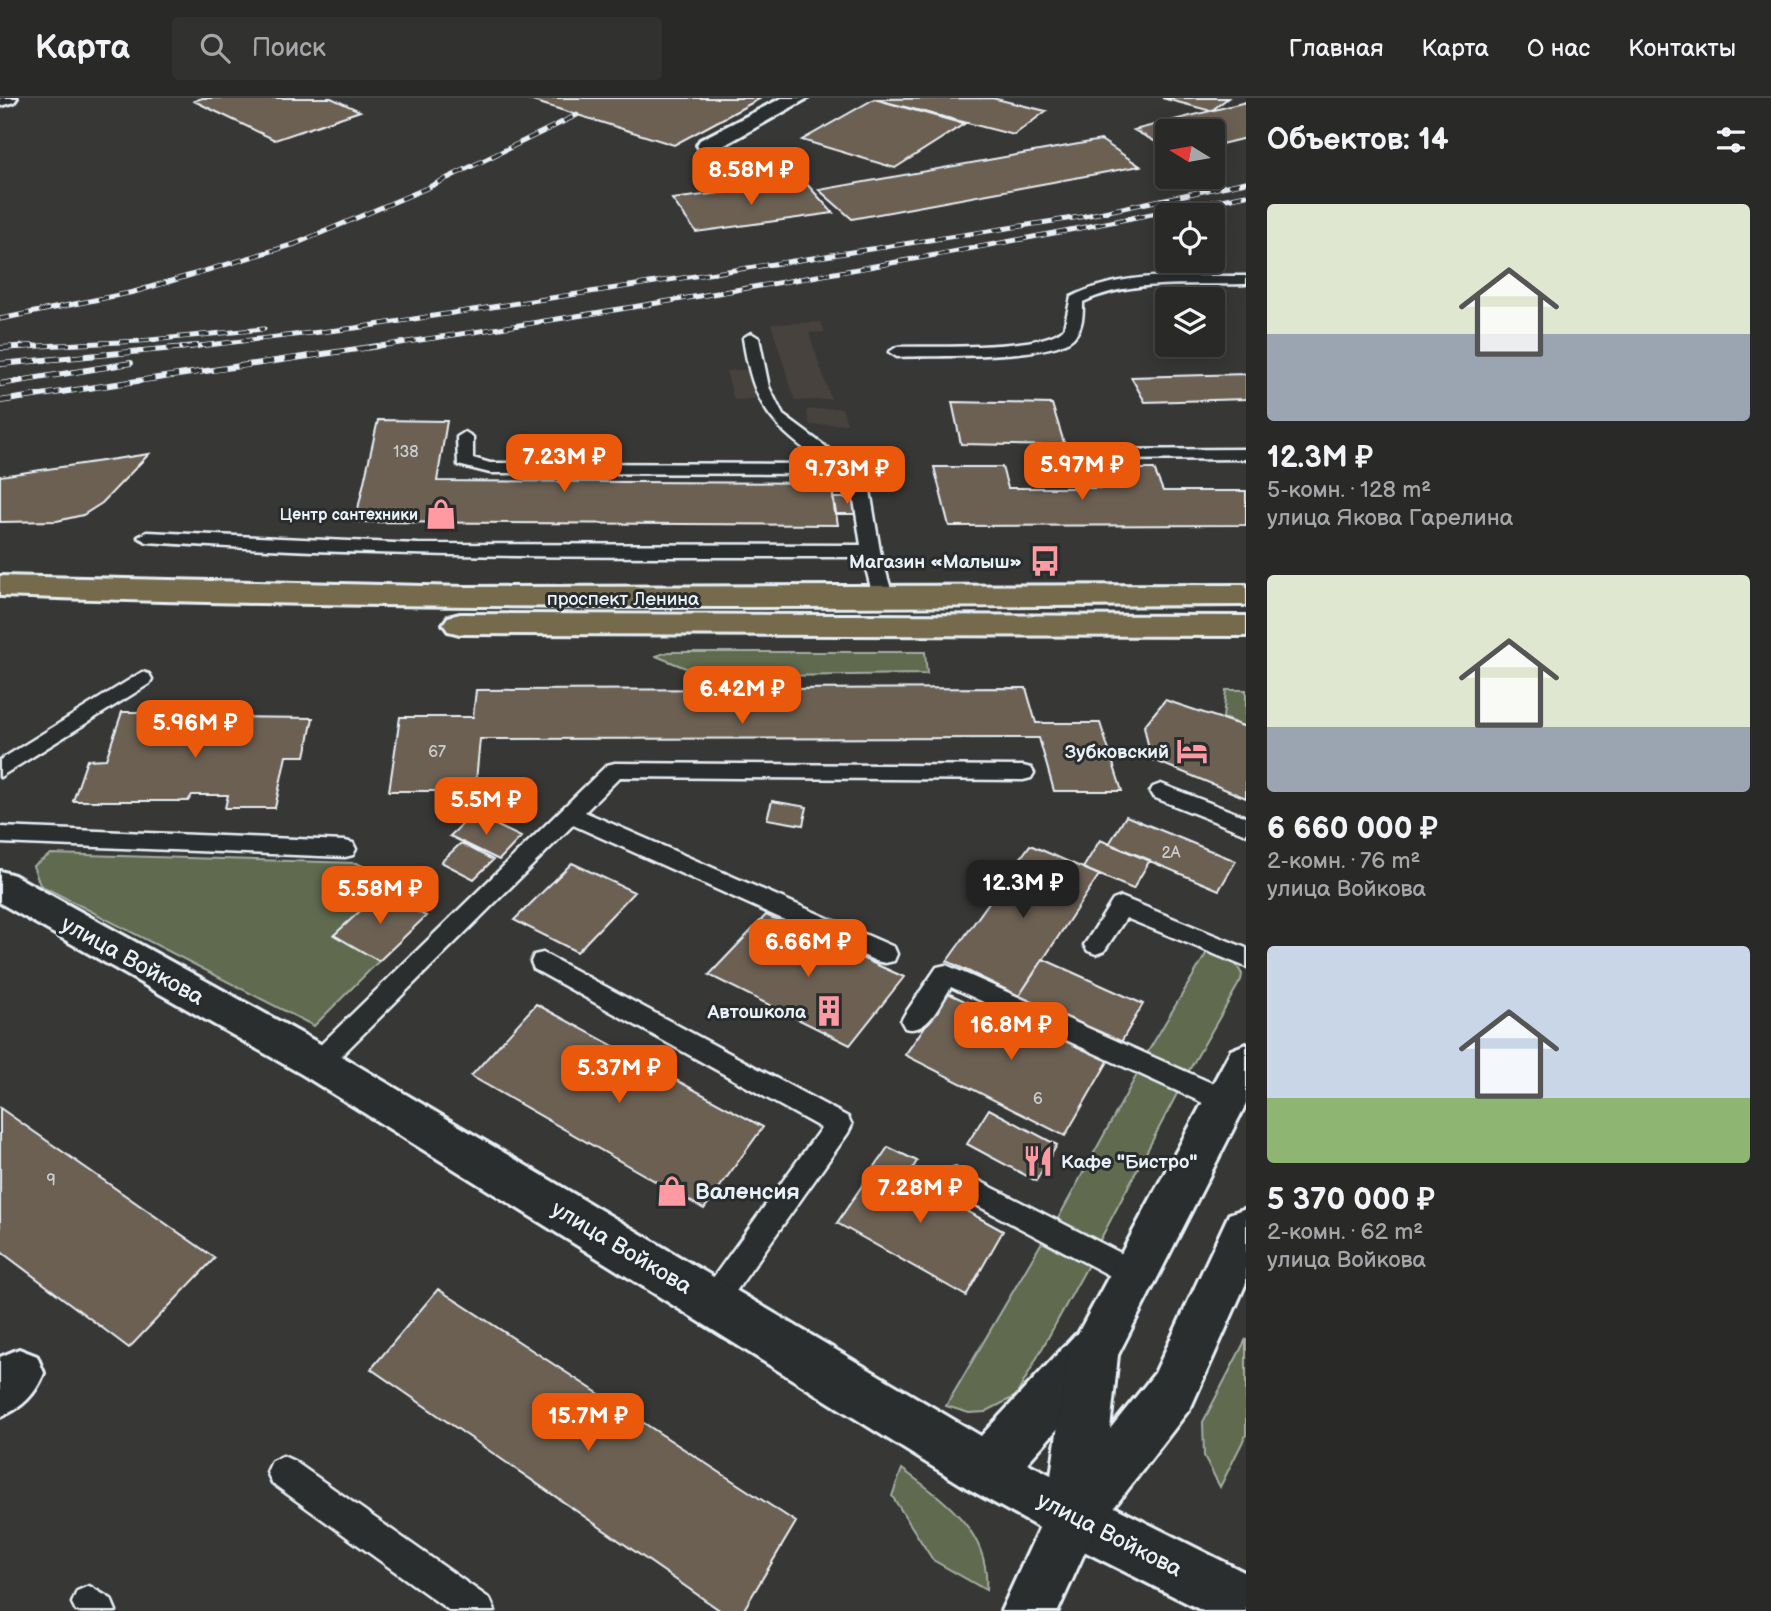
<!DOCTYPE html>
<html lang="ru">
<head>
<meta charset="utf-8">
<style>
  :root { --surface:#292928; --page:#313130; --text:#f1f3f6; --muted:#a5a6a8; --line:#454545; --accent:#ea580c }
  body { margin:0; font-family:"Balsamiq Sans",sans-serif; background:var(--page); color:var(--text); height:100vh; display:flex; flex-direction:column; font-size:26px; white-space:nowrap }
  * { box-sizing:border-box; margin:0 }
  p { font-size:23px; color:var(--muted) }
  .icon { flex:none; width:38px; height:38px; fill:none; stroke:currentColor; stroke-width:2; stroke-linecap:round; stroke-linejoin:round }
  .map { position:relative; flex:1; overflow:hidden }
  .sheet { display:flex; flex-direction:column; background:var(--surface); width:525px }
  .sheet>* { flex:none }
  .needle { width:46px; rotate:281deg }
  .fabs { position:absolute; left:1155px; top:21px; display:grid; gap:14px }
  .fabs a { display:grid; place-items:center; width:70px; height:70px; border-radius:7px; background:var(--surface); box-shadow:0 4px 18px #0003,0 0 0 2px var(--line); font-size:35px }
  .price { position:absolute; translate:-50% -60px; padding:0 16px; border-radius:14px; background:var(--accent); color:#fff; font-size:23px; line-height:46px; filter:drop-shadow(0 2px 4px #0008) }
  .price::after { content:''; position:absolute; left:50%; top:42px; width:21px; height:16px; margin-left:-10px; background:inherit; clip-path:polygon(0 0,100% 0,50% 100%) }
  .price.active { background:#222; color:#fff }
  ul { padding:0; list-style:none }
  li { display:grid; align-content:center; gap:14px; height:371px; padding:0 21px }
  li span { display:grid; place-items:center; height:217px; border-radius:7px; color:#555 }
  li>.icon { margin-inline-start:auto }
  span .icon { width:126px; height:126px; fill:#fffc; stroke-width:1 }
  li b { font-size:30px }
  h2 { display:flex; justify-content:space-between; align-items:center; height:84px; padding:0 21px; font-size:30px }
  header { display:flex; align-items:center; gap:42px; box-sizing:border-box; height:98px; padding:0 35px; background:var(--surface); border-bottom:2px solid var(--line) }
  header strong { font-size:33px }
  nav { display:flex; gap:38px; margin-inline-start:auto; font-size:24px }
  .search { width:490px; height:63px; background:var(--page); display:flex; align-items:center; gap:18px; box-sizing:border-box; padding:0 24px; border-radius:7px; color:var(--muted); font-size:26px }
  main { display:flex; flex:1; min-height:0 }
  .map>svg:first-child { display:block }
  .built { fill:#47433e }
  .green { fill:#616a50; stroke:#a4aea4; stroke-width:2 }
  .building { fill:#6c6053; stroke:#e8f1f8; stroke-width:2 }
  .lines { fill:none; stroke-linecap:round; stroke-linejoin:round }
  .service-casing { stroke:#e8f1f8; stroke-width:5 }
  .minor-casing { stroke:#e8f1f8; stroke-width:6 }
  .secondary-casing { stroke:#e8f1f8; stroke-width:6 }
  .trunk-casing { stroke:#e8f1f8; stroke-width:6 }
  .service { fill:#2a2d2e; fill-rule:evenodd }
  .minor { fill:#2a2d2e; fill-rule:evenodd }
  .secondary { fill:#2a2d2e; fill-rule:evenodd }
  .trunk { fill:#746b4b; fill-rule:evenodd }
  .rail-far1-casing { stroke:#e8f1f8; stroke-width:5 }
  .rail-casing { stroke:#e8f1f8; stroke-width:6 }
  .rail-far1 { stroke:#2a2d2e; stroke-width:3.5; stroke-dasharray:10; stroke-linecap:butt }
  .rail { stroke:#2a2d2e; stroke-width:4.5; stroke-dasharray:12; stroke-linecap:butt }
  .labels { text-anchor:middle; stroke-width:6; stroke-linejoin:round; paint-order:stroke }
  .number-label { font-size:16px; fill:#c9cdcf }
  .far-poi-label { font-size:16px; font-weight:bold; fill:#e8f1f8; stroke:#2a2d2e; text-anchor:end }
  .poi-label { font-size:19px; font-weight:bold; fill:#e8f1f8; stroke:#2a2d2e; text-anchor:end }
  .street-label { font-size:19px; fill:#e8f1f8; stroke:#2a2d2e }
  .near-street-label { font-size:23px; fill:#e8f1f8; stroke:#2a2d2e }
  .near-poi-label { font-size:23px; font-weight:bold; fill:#e8f1f8; stroke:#2a2d2e; text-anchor:start }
</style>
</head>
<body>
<header>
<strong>Карта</strong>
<div class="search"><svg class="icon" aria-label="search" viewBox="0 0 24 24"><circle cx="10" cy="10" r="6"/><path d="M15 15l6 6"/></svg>Поиск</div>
<nav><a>Главная</a><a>Карта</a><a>О нас</a><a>Контакты</a></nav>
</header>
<main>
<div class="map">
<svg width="1246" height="1513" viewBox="0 0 1246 1513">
  <rect width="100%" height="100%" fill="#373735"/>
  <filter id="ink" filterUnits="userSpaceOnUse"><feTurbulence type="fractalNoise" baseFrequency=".0143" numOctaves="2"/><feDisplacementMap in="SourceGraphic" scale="14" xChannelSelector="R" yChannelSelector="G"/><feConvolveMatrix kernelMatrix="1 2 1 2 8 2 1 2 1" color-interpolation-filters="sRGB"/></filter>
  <g filter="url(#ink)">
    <!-- built -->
    <path class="built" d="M821,224L825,234L809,235L831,301L795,303L771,226Z
      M757,271L766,300L734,302L726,273Z
      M842,310L847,326L810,327L806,312Z"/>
    <!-- green -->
    <path class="green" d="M668,554H925L927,576L708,579L656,558Z
      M1226,592H1246V629L1223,620Z
      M51,756L357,765L392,783L334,837L379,863L314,928L40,787L33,768Z
      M1209,851L1232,860L1242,876L1241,882L1187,976L1146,957Z
      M1140,971L1180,990L1097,1148L1055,1126Z
      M1042,1144L1088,1167L1016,1298L985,1314L969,1315L946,1308Z
      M1246,1241V1337L1220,1389L1204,1358L1203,1324Z
      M902,1371C944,1402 991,1434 986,1492L933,1462L892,1398Z"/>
    <!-- building -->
    <path class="building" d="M202,0H331L360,13L275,42L194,3Z
      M523,0H761L674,47Z
      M992,0L1046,13L1014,37L874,1Z
      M1162,0H1228L1211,13Z
      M874,1L964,26L895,70L802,42Z
      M1246,4V40L1213,48V33H1167V50L1134,32Z
      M1101,42L1140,68L852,121L819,92Z
      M805,84L833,115L696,134L672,101Z
      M1246,276V301L1145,304L1131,279Z
      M952,304L1052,306L1065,348L961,346Z
      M378,322L447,323L437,383L831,385L838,427L355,424Z
      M149,356L102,405L83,417L57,423L0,424V378Z
      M934,369H1002L1008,390H1106L1098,371H1154L1163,393H1246V427L949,428Z
      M833,400H859L862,416H835Z
      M1026,590L1036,625H1100L1122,693H1054L1039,640L480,641L475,693H389L400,619H473L476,592Z
      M1165,602L1246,629V700L1151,661L1144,628Z
      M122,614H177L174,625H206L209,619L313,620L305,658H286L275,710H225L228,697H192L188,703H73L87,662L106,661Z
      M772,703L807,709L803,727L767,721Z
      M473,716L521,739L499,762L450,738Z
      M1126,718L1236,763L1219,792L1109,746Z
      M1100,742L1150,762L1133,791L1083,770Z
      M461,745L493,762L474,781L441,764Z
      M1030,747L1099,777L1019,898L947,863Z
      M572,765L634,794L577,854L514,822Z
      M381,794L426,818L379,863L334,837Z
      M766,817L904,879L850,947L709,877Z
      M1043,861L1143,906L1120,946L1019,898Z
      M948,895L1015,927L1022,916L1110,960L1065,1038L905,957Z
      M536,906L763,1029L704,1111L471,978Z
      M0,1010L215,1160L129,1250L0,1153Z
      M989,1011L1057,1047L1036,1083L967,1046Z
      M888,1049L917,1063L907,1080L1003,1133L966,1198L837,1125Z
      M438,1191L796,1424L743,1513H721L371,1271Z"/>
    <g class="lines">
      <defs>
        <path id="service" d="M1246,178V186C1194,188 1132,180 1083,204C1083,217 1083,230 1073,240C1049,262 933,257 897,259L889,254L897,249C930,248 1045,253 1064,230L1071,199C1124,172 1188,179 1246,178Z
          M751,235L759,240L769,289L783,317L868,380L880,453L893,498L890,502L883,504L873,498L863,459C624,459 386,461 147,444L138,439L147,434L418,446L861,447L851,382L842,376L490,375L458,367L457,339L465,334L473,339V360L490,365L826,366C771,329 753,307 743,240Z
          M1246,351V361L1085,362L1076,357L1085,352Z
          M142,574L149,576L152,581L149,586L0,679V662Z
          M615,665L1023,668L1031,670L1034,675L1031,680L1023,682L620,679L585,714L894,849L897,856L894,863L885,865L876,863L573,727L327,972L318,975L309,972L305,965L309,958L607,667Z
          M1161,686L1246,719V736L1153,699L1150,694L1153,689Z
          M0,729L345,743L353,745L356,751L353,757L345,759L0,745Z
          M1121,799L1246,850V869L1126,820L1104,853L1096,856L1088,853L1084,847L1088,841L1113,802Z
          M543,855L848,1019L852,1027L848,1035L722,1213L712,1217L702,1213L697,1204L702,1195L821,1030L534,871L531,864L534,857Z
          M946,867L1234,995L1238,1003L1234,1011L1225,1014L1216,1011L951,889C940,905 928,937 905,930L901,923L905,916L937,869Z
          M954,1070L1144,1167L1148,1176L1144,1185L1134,1189L1124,1185L944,1090L940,1082L944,1074Z
          M283,1358L294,1363L490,1501L495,1513H450L272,1385L267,1374L272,1363Z
          M89,1488L111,1501L116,1513H76L72,1505L77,1493Z"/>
        <path id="minor" d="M0,0H17L14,4L0,8Z
          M782,0H808L716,52H700L697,47L700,42Z
          M0,773L14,777L333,953L981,1338L1075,1237L1093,1230L1111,1237L1118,1254L1111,1271L1027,1365L1246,1475V1513H1203L1054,1438L967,1390L303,977L0,805Z
          M19,1251L37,1258L44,1275C35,1297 22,1310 0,1319V1259Z"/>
        <path id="secondary" d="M1246,946V1006L1118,1257L1110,1331L1155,1275L1229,1116L1246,1110V1185L1191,1309L1092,1438L1058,1513H1001L1046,1415L1068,1254L1231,952Z"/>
        <path id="trunk" d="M0,478L467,489L1246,487V507C831,509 415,513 0,498Z
          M460,516L1246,518V538L460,536L448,533L443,526L448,519Z"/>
      </defs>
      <!-- service casing -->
      <use href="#service" class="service-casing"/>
      <!-- minor casing -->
      <use href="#minor" class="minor-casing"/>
      <!-- secondary casing -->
      <use href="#secondary" class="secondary-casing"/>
      <!-- trunk casing -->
      <use href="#trunk" class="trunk-casing"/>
      <!-- service -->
      <use href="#service" class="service"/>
      <!-- minor -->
      <use href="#minor" class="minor"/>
      <!-- secondary -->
      <use href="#secondary" class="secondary"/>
      <!-- trunk -->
      <use href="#trunk" class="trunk"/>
      <defs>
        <path id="rail-far1" d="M0,221L134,194L295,146L427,90L577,17
          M0,250L140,243L264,231
          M182,250L355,230L1080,119L1246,84
          M366,250C661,207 954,157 1246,97"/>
        <path id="rail" d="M0,250L33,248
          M0,266L197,248
          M0,286L131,265
          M0,303L378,248"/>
      </defs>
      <!-- rail-far1 casing -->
      <use href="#rail-far1" class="rail-far1-casing"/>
      <!-- rail casing -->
      <use href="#rail" class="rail-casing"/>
      <!-- rail-far1 -->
      <use href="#rail-far1" class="rail-far1"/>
      <!-- rail -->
      <use href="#rail" class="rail"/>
    </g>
  </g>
  <!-- icons -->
  <defs>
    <symbol id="shop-bare" viewBox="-9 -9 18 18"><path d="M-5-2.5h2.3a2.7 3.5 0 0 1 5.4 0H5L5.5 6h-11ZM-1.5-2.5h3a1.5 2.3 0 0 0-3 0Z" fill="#ff9aa2" stroke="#2a2d2e" stroke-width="2.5" paint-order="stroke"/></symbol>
    <symbol id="bus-bare" viewBox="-9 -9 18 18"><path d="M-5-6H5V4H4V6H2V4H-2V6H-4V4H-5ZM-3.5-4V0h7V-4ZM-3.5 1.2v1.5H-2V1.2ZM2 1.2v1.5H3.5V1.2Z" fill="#ff9aa2" stroke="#2a2d2e" stroke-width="2.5" paint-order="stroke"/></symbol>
    <symbol id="hotel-bare" viewBox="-9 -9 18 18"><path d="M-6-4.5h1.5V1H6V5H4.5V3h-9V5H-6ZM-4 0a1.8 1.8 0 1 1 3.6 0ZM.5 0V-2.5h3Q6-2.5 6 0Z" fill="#ff9aa2" stroke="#2a2d2e" stroke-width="2.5" paint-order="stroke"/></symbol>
    <symbol id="building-bare" viewBox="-9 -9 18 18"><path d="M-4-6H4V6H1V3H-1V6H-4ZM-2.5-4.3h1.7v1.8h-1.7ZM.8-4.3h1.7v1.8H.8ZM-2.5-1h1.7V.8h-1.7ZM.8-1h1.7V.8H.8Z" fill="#ff9aa2" stroke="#2a2d2e" stroke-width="2.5" paint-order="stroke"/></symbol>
    <symbol id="restaurant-bare" viewBox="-9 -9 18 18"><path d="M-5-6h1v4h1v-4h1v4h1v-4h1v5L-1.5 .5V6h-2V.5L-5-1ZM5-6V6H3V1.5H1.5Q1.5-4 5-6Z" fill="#ff9aa2" stroke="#2a2d2e" stroke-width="2.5" paint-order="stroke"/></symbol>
  </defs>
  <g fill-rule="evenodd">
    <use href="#shop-bare" x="419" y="394" width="44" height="44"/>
    <use href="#bus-bare" x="1023" y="441" width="44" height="44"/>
    <use href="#hotel-bare" x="1170" y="631" width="44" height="44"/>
    <use href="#building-bare" x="807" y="891" width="44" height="44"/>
    <use href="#restaurant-bare" x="1016" y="1041" width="44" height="44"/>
    <use href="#shop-bare" x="650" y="1071" width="44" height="44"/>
  </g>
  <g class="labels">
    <!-- number labels -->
    <g class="number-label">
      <text x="406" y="359">138</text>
      <text x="437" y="659">67</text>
      <text x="1171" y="760">2А</text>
      <text x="1038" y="1006">6</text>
      <text x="51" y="1087">9</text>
    </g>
    <!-- far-poi labels -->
    <g class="far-poi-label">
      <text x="418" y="422">Центр сантехники</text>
    </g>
    <!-- poi labels -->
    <g class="poi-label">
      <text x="1022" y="470">Магазин «Малыш»</text>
      <text x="1169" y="660">Зубковский</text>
      <text x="806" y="920">Автошкола</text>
      <text x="1061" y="1070" text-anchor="start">Кафе "Бистро"</text>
    </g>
    <!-- street labels -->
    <g class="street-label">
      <text x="623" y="507">проспект Ленина</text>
    </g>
    <!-- near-street labels -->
    <g class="near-street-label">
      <text transform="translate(133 862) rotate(29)" y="8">улица Войкова</text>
      <text transform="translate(622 1149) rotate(31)" y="8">улица Войкова</text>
      <text transform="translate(1110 1436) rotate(27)" y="8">улица Войкова</text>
    </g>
    <!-- near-poi labels -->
    <g class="near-poi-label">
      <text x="695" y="1101">Валенсия</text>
    </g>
  </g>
</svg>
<div class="fabs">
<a><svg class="needle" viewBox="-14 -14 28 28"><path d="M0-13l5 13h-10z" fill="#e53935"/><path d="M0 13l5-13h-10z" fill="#a5a6a8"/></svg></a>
<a><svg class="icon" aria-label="locate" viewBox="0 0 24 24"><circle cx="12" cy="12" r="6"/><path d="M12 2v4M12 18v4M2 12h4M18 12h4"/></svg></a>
<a><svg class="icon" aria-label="layers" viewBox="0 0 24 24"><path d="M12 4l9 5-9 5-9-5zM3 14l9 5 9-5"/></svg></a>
</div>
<b class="price" style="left:751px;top:109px">8.58M ₽</b>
<b class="price" style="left:564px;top:396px">7.23M ₽</b>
<b class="price" style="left:1082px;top:404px">5.97M ₽</b>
<b class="price" style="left:847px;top:408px">9.73M ₽</b>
<b class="price" style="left:742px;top:628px">6.42M ₽</b>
<b class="price" style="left:195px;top:662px">5.96M ₽</b>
<b class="price" style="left:486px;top:739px">5.5M ₽</b>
<b class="price active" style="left:1023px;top:822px">12.3M ₽</b>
<b class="price" style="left:380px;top:828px">5.58M ₽</b>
<b class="price" style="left:808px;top:881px">6.66M ₽</b>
<b class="price" style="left:1011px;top:964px">16.8M ₽</b>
<b class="price" style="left:619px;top:1007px">5.37M ₽</b>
<b class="price" style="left:920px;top:1127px">7.28M ₽</b>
<b class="price" style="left:588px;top:1355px">15.7M ₽</b>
</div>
<section class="sheet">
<h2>Объектов: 14<svg class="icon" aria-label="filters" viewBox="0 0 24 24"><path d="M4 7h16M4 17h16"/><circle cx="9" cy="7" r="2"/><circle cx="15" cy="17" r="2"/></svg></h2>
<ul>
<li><span style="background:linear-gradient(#dfe7d0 60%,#9aa5b1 0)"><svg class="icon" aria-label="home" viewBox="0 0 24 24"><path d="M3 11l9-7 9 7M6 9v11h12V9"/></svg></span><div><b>12.3M ₽</b><p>5-комн. · 128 m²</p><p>улица Якова Гарелина</p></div></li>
<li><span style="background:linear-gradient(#dfe7d0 70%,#9aa5b1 0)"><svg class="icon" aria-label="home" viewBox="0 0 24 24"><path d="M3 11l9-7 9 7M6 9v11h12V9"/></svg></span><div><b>6 660 000 ₽</b><p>2-комн. · 76 m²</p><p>улица Войкова</p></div></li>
<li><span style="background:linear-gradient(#c9d6e8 70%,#8fb573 0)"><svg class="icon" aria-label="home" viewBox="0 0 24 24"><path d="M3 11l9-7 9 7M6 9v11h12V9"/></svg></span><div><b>5 370 000 ₽</b><p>2-комн. · 62 m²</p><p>улица Войкова</p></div></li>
</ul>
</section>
</main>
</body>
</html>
